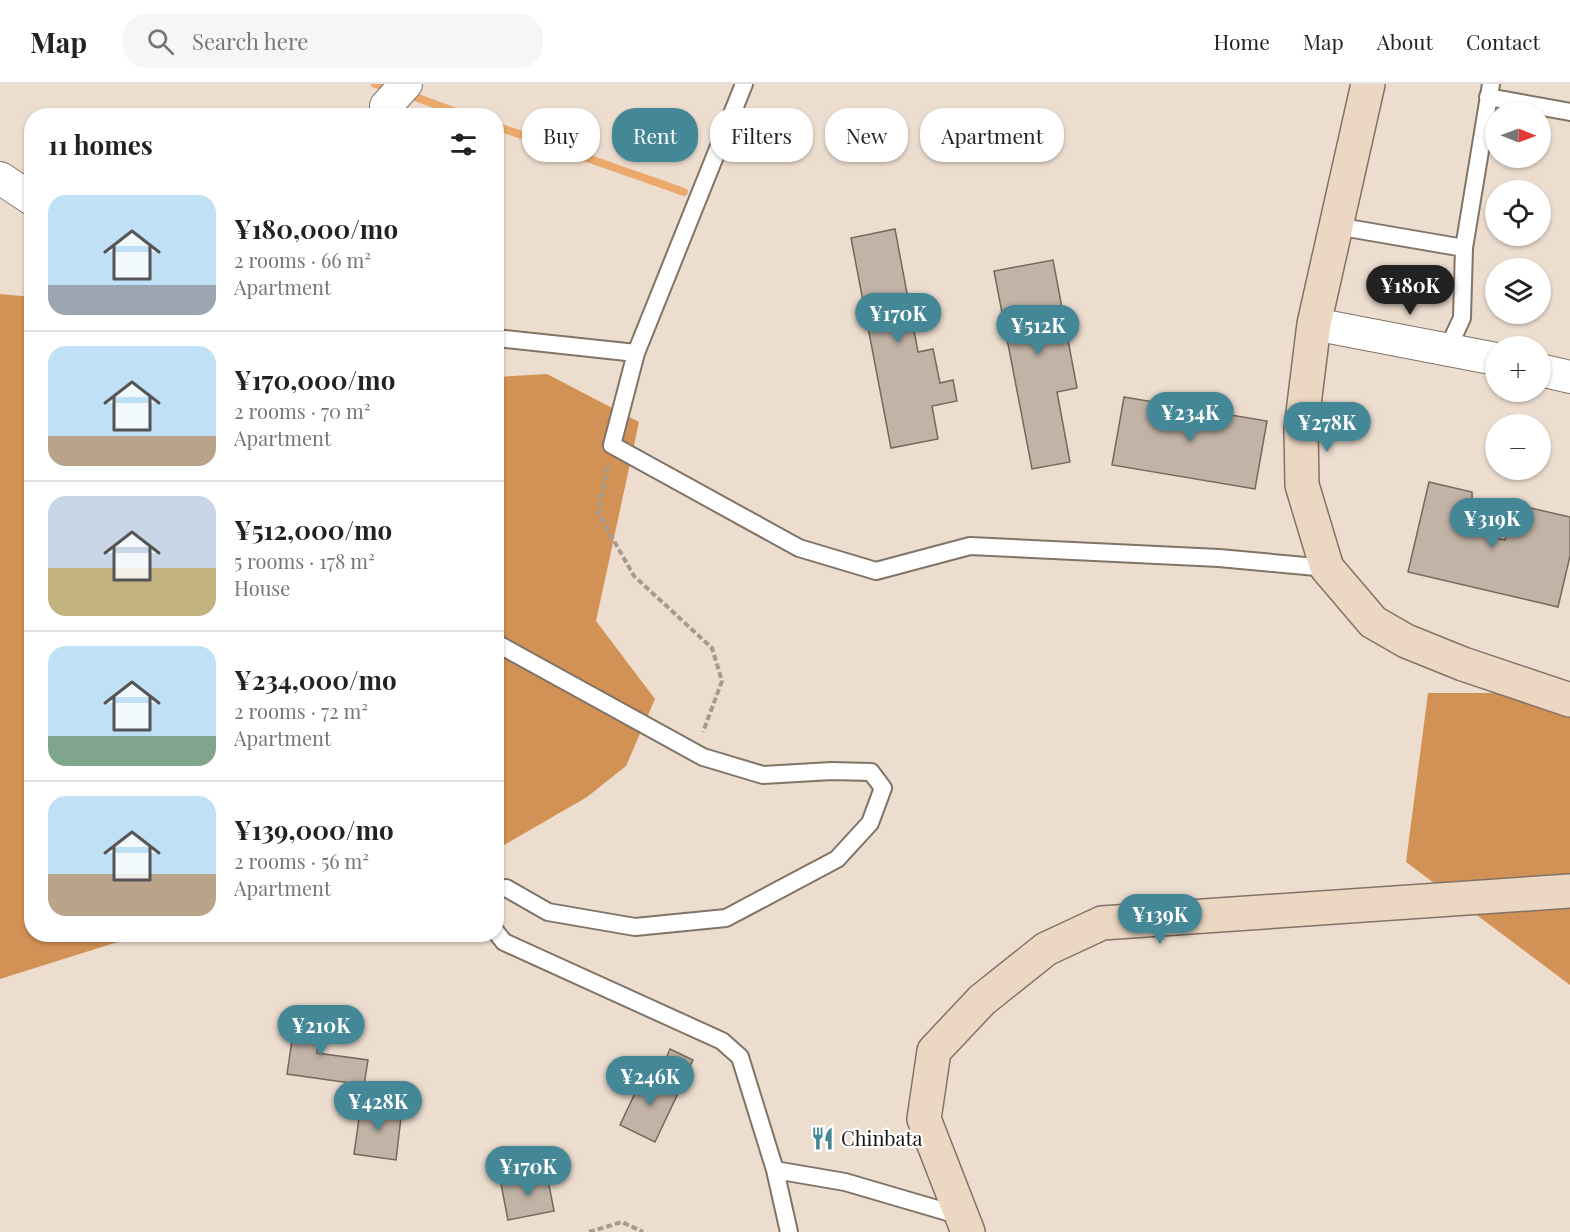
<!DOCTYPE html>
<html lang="en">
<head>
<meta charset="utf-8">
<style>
  :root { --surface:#fff; --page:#f6f6f6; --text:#222; --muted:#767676; --line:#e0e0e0; --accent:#448796 }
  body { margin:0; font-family:"Playfair Display",serif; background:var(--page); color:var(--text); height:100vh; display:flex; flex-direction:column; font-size:22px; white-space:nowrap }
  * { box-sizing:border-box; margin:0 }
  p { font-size:20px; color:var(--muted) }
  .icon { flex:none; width:33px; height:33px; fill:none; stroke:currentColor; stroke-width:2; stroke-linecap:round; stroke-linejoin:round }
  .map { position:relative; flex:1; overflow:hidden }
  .drawer { position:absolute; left:24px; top:24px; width:480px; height:834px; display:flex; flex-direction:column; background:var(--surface); border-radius:24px; box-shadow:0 2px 4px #0004 }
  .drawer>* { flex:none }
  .hud { position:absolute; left:522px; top:24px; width:570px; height:54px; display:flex; gap:12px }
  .needle { width:39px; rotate:91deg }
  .controls { position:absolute; left:1485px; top:18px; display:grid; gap:12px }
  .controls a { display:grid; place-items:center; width:66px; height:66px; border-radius:50%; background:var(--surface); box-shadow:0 2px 4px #0004; font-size:30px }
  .price { position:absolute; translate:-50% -51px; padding:0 14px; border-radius:21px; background:var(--accent); color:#fff; font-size:20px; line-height:39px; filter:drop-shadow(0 2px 3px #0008) }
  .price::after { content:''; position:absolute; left:50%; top:36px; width:18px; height:14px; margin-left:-9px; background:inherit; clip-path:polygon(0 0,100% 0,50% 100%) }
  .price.active { background:#222; color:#fff }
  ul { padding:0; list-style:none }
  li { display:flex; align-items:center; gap:18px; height:150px; padding:0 24px }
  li+li { border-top:2px solid var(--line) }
  li span { display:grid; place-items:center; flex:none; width:168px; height:120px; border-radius:18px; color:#555 }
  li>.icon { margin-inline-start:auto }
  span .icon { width:72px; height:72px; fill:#fffc; stroke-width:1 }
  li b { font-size:26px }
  h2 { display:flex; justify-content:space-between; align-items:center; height:72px; padding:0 24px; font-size:26px }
  .tag { padding:0 21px; border-radius:24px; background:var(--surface); box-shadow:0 2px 4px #0004; font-size:21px; line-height:54px }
  .tag.active { background:var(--accent); color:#fff }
  header { display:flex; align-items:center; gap:36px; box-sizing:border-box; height:84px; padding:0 30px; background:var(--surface); border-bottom:2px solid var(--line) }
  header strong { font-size:28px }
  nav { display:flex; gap:33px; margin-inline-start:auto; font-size:21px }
  .search { width:420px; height:54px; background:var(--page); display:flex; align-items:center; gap:15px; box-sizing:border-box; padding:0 21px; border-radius:24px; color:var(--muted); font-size:22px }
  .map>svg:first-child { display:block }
  .forest { fill:#d29255 }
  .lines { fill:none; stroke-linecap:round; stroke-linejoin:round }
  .stream { stroke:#ebaa6c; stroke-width:8 }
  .building { fill:#c2b3a6; stroke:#76685c; stroke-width:1.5 }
  .lane-casing { stroke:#817366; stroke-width:20 }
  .street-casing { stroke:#817366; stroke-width:34 }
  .secondary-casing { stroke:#817366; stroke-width:36 }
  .path { stroke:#a69a8e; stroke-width:4; stroke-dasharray:6 3; stroke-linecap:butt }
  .lane { stroke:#fff; stroke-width:16 }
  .street { stroke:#fff; stroke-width:32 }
  .secondary { stroke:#ecd8c2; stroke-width:33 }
  .labels { text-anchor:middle; stroke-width:4.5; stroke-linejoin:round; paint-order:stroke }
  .poi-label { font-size:20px; fill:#17120d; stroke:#fff; text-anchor:start }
</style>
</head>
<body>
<header>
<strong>Map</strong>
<div class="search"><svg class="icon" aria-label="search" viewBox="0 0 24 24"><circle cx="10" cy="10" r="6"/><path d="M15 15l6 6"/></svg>Search here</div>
<nav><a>Home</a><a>Map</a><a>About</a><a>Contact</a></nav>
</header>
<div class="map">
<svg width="1570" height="1148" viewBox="0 0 1570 1148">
  <rect width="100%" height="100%" fill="#edddcf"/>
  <!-- forest -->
  <path class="forest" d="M0,210L32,213V850L140,851L0,895Z
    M547,290L639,338L596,537L655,615L626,682L587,713L497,765L496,293Z
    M1428,609H1570V901L1406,778Z"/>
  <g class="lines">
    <!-- stream -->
    <path class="stream" d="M375,0L392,5
      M407,10L467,32
      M496,42L684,108"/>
  </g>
  <!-- building -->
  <path class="building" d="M895,145L918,268L933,265L940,299L953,296L957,317L932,322L938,355L891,364L851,154Z
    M1053,176L1077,304L1057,308L1070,378L1032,385L994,187Z
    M1124,313L1267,337L1255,405L1112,381Z
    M1429,398L1472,408L1473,449L1505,456L1513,420L1570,433V472L1558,523L1408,488Z
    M296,929L323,933L317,969L368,976L364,1001L287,990Z
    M670,965L693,976L685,993L663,982Z
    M645,988L680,1005L655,1058L620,1041Z
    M361,1020L402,1025L396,1076L354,1070Z
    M547,1091L554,1127L508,1136L501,1100Z"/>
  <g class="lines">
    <defs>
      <path id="lane" d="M744,0L636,269L612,361L799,464L876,487L970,462L1219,474L1327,484
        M1488,13L1570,28
        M1336,142L1464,164
        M496,254L636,269
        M1448,264L1462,234L1464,164L1491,0
        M496,559L703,673L763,691L832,687L871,688L883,704L870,739L837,775L726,834L635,843L548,828L506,804L496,806
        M496,848L504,858L722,957L740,973L775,1086L845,1098L961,1132
        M775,1086L789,1148"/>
      <path id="street" d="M386,22L406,0
        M0,94L32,115
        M1314,240L1496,275
        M1540,286L1570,293"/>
      <path id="secondary" d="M1368,0L1314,240L1301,345L1302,401L1327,484L1373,538L1406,557L1463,580L1570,616
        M968,1148L924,1035L934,967L982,916L1046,865L1102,839L1570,807"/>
    </defs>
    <!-- lane casing -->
    <use href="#lane" class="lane-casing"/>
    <!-- street casing -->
    <use href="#street" class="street-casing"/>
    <!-- secondary casing -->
    <use href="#secondary" class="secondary-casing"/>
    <!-- path -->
    <path class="path" d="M608,382L598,429L634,492L712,564L722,597L703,648
      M589,1148L622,1138L643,1148"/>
    <!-- lane -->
    <use href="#lane" class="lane"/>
    <!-- street -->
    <use href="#street" class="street"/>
    <!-- secondary -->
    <use href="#secondary" class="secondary"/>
  </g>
  <!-- icons -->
  <defs>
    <symbol id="restaurant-bare" viewBox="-9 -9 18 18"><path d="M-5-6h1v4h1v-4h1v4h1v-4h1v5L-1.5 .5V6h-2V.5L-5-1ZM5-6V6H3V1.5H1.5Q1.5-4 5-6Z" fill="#448796" stroke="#fff" stroke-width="2.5" paint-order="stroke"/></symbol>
  </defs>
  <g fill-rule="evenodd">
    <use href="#restaurant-bare" x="806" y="1038" width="33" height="33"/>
  </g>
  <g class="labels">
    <!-- poi labels -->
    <g class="poi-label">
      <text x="841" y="1062">Chinbata</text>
    </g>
  </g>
</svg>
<div class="controls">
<a><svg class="needle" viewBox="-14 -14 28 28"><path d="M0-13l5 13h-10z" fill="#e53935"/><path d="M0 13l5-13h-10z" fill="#767676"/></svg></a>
<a><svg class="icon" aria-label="locate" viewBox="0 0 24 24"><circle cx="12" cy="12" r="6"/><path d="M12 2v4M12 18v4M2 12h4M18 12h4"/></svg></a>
<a><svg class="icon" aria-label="layers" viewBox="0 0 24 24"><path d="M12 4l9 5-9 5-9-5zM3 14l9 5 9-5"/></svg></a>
<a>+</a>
<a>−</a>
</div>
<b class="price active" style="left:1410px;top:232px">¥180K</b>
<b class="price" style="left:898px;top:260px">¥170K</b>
<b class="price" style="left:1038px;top:272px">¥512K</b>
<b class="price" style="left:1190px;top:359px">¥234K</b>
<b class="price" style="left:1327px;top:369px">¥278K</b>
<b class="price" style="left:1492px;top:465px">¥319K</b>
<b class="price" style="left:1160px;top:861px">¥139K</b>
<b class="price" style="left:321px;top:972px">¥210K</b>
<b class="price" style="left:650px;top:1023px">¥246K</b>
<b class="price" style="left:378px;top:1048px">¥428K</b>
<b class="price" style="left:528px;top:1113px">¥170K</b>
<div class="hud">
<a class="tag">Buy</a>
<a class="tag active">Rent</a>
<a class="tag">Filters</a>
<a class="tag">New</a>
<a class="tag">Apartment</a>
</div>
<section class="drawer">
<h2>11 homes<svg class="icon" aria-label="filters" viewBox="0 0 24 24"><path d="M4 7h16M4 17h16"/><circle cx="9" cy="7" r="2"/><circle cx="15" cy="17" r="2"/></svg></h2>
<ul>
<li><span style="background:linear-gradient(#bfe0f5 75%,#9aa5b1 0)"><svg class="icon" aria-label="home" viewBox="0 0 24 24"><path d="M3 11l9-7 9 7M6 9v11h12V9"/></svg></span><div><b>¥180,000/mo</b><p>2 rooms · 66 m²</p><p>Apartment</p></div></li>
<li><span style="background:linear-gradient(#bfe0f5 75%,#b9a48a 0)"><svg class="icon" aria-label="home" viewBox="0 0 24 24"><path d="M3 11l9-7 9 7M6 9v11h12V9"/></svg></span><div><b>¥170,000/mo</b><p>2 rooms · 70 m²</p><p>Apartment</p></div></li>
<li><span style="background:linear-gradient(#c9d6e8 60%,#c2b280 0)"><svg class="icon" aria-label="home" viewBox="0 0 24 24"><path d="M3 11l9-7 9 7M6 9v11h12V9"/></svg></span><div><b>¥512,000/mo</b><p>5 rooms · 178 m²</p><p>House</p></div></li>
<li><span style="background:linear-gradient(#bfe0f5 75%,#7fa58c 0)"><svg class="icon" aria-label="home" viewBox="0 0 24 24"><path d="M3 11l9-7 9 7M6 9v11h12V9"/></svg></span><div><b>¥234,000/mo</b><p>2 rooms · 72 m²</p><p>Apartment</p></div></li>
<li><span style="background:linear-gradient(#bfe0f5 65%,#b9a48a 0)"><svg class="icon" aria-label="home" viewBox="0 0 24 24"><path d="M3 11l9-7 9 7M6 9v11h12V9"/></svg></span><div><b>¥139,000/mo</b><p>2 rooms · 56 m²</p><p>Apartment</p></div></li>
</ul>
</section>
</div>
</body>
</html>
